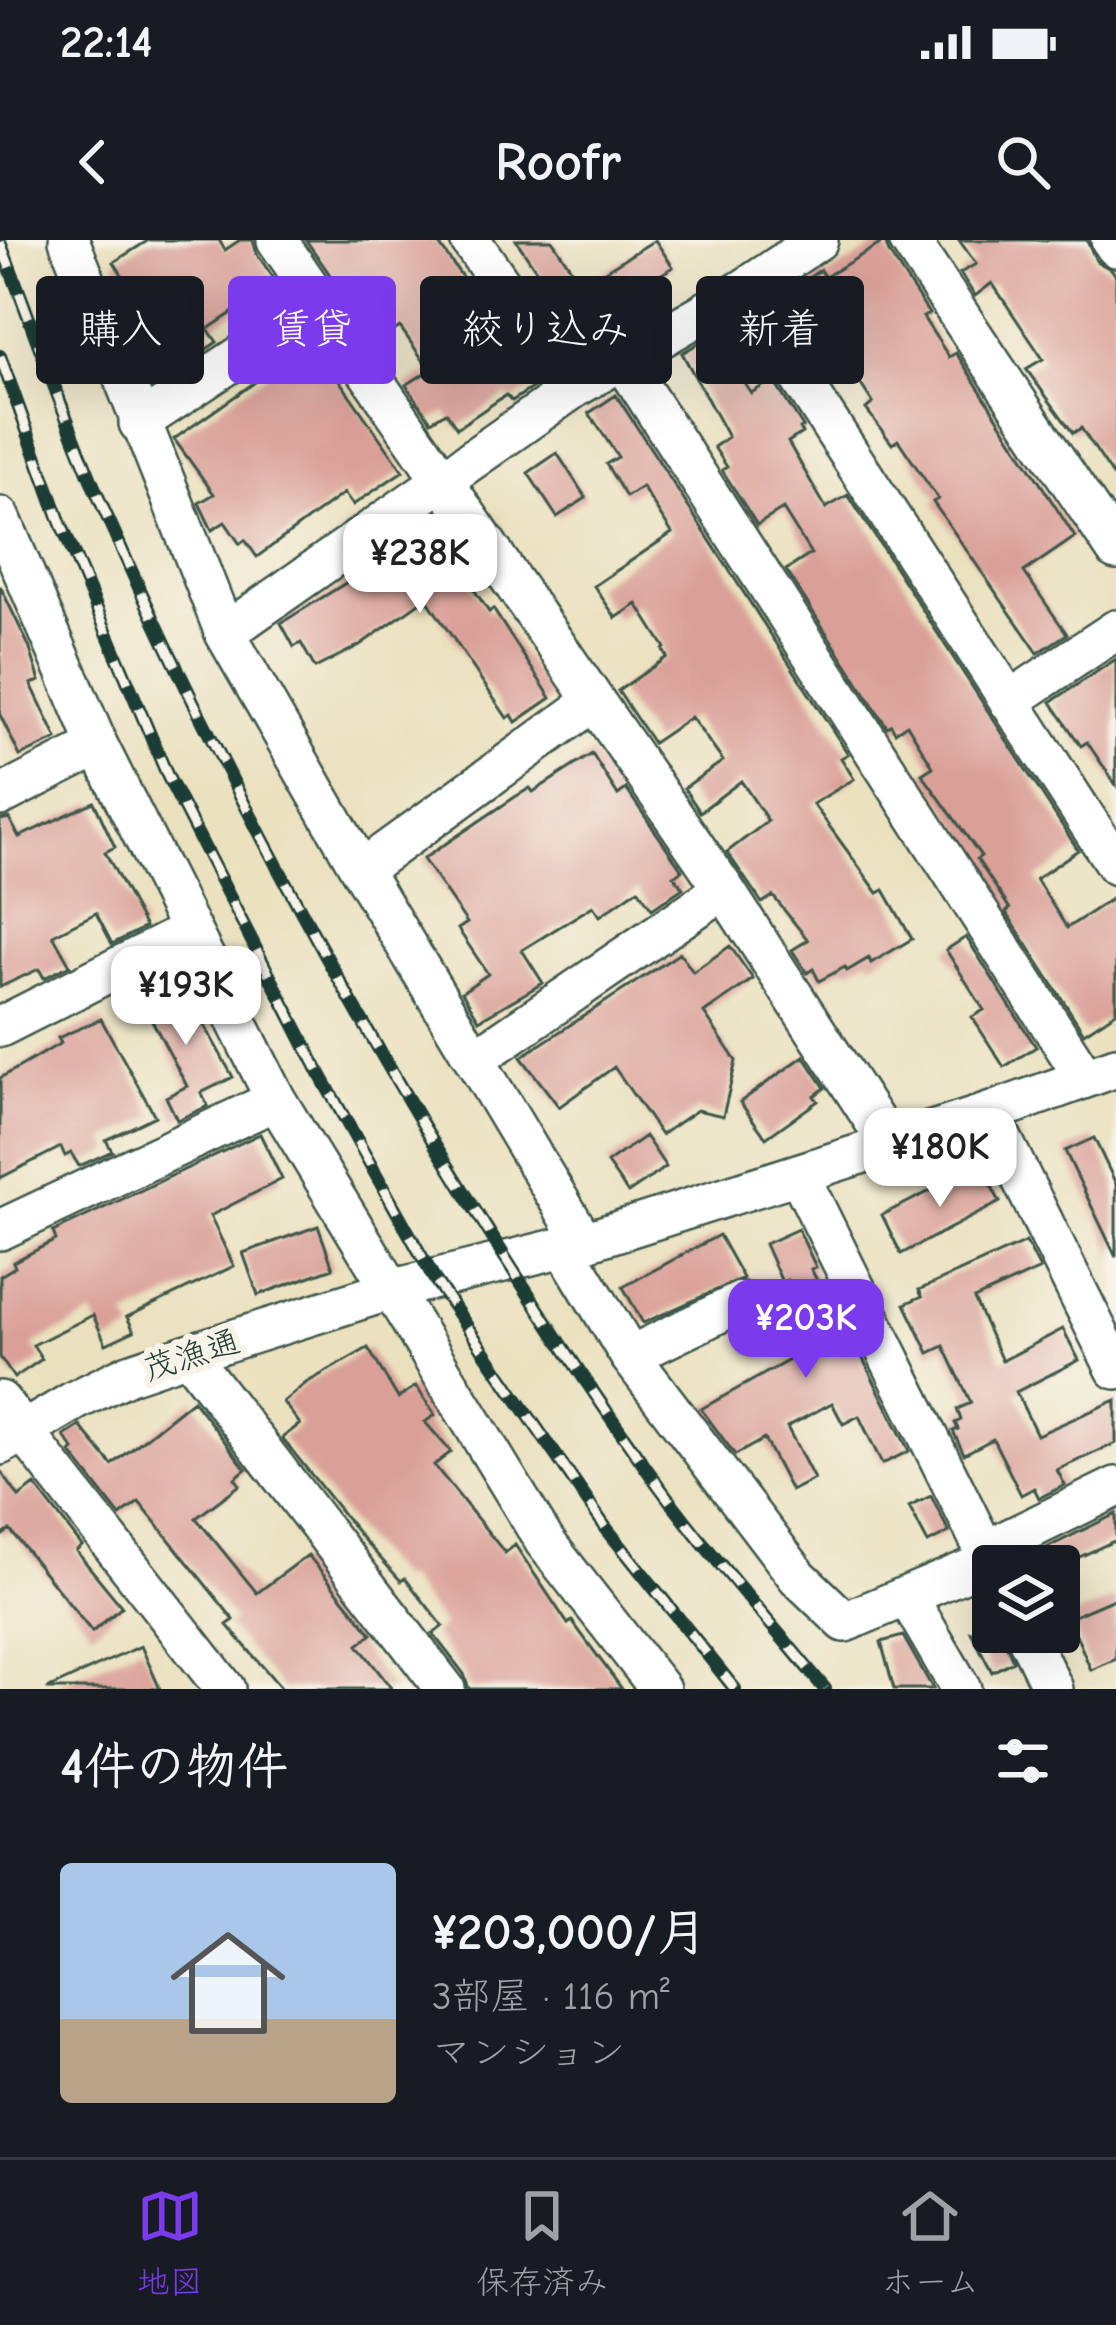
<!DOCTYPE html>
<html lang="ja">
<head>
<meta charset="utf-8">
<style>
  :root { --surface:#171b24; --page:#20242c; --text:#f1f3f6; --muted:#9ea1a6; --line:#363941; --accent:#7c3aed }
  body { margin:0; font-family:"Comic Neue","Klee One",sans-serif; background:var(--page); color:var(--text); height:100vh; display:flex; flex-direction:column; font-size:45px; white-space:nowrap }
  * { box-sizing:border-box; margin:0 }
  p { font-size:39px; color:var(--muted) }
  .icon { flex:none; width:66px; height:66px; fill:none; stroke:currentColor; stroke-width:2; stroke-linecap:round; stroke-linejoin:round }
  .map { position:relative; height:1449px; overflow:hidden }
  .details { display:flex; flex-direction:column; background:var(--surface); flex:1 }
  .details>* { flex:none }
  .banner { position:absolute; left:36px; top:36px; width:1044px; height:108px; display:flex; gap:24px }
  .tools { position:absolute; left:972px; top:1305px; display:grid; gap:24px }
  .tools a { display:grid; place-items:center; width:108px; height:108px; border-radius:12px; background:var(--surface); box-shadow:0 12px 48px #0002; font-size:60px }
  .price { position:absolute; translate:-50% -102px; padding:0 27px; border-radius:24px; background:#fff; color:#222; font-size:39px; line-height:78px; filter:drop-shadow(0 3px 6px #0008) }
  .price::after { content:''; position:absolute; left:50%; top:72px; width:36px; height:27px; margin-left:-18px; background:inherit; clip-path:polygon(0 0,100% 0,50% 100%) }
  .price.on { background:var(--accent); color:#fff }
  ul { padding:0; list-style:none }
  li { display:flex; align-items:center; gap:36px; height:300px; padding:0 60px }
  li span { display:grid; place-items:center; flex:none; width:336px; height:240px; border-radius:12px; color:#555 }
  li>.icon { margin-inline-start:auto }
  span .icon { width:144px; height:144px; fill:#fffc; stroke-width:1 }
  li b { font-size:51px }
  h2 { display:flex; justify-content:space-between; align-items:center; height:144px; padding:0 60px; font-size:51px }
  .tag { padding:0 42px; border-radius:12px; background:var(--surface); box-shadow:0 12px 48px #0002; font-size:42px; line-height:108px }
  .tag.on { background:var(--accent); color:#fff }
  .status { display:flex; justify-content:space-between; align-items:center; height:84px; padding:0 60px; background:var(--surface); direction:ltr }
  .status svg { height:33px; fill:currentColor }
  header { display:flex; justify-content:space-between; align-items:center; height:156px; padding:0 60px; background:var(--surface); font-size:54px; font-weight:700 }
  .menu { display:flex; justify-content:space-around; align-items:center; height:168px; border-top:3px solid var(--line); background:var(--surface); font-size:33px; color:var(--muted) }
  .menu a { display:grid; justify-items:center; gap:6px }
  .menu .on { color:var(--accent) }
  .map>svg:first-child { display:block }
  .building { fill:#daa098 }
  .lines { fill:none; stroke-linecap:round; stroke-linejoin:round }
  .minor-casing { stroke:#3e5649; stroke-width:44 }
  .minor { stroke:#fff; stroke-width:39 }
  .rail-casing { stroke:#1f3d34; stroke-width:14 }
  .rail { stroke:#f7f3e8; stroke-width:9; stroke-dasharray:27; stroke-linecap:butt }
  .labels { text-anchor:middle; stroke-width:12; stroke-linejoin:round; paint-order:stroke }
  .street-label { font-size:33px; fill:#1f3d34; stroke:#f7f3e8 }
</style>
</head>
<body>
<div class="status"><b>22:14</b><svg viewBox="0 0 49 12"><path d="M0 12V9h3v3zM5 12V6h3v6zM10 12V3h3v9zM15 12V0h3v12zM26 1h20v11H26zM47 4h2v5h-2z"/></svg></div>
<header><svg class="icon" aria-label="back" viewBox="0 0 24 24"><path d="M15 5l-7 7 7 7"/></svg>Roofr<svg class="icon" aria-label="search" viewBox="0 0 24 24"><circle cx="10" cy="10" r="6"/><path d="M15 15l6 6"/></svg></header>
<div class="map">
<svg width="1116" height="1449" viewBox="0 0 1116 1449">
  <rect width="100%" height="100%" fill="#f7f3e8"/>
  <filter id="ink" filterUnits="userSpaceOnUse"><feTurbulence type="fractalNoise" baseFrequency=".00833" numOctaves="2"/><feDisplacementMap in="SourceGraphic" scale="24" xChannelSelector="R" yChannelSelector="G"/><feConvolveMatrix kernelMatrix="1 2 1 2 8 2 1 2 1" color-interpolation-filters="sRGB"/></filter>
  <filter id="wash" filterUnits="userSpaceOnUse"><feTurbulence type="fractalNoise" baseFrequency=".004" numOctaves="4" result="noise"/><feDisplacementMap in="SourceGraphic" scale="48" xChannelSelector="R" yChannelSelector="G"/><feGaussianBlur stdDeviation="2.7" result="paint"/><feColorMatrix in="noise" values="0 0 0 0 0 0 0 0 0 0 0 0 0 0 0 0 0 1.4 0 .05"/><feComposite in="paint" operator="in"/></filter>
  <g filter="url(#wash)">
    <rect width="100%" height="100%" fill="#ebe1bf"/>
    <g id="blocks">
      <!-- building -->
      <path class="building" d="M149,0H219L225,10L240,0H253L257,14L277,43L208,89L217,102L186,123L175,106L170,110L114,22Z
        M306,0H436L538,144L512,161L506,155L457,188L446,172L431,181L406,145L430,130L400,87L394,91L379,68L361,80Z
        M516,0H552L582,45L655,0L673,27L583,83L580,80L563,90L547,67L557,61Z
        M959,0H1087L1096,21L1112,30L1116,36V240L1081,188L1073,193L1026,129L1043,119L992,43L975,56L960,33L976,24Z
        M885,1L889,13L929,74L923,77L949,117L956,113L1075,297L1024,332L1067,394L1038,413L933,262L938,259L898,200L892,204L866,169L873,163L835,105L825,111L784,54L820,30L825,37Z
        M713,95L751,153L773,140L803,187L800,189L802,193L788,202L826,268L848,255L1078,610L1036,639L1067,688L1116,656V772L1084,793L1006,672L1010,669L977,619L981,616L922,534L933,527L907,484L895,492L891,485L887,487L786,330L811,314L783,269L757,285L722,230L727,227L714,207L728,197L682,113Z
        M315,106L403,231L353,265L344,253L257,317L245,300L240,304L225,282L212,290L199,263L214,254L174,199L268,133L266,130Z
        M616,155L848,514L841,518L854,539L813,564L878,653L884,650L912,699L871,723L869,718L847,731L845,727L819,741L813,729L807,733L792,710L808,700L773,656L762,663L727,612L768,581L741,541L700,572L684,548L723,521L691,477L653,503L618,451L667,417L663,410L665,408L637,364L616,378L594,346L672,293L642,247L626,257L606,224L618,217L589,173Z
        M557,213L586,258L557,277L528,233Z
        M433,277L465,326L461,330L489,372L493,369L551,458L516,482L512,475L507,478L426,358L360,405L315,428L301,403L294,407L281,383L357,336L354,332Z
        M0,346L29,406L40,441L31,444L57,499L20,516L0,475Z
        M1116,419V545L1087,502L1081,506L1051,462Z
        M592,514L618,555L626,549L682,630L674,636L683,648L652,669L638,649L600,676L593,666L522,710L543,743L479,780L462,752L488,734L458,689L467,683L423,619L515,557L530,548L533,552Z
        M94,562L115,607L105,612L145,687L112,704L96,673L53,695L70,725L44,738L39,729L0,747V580L9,578L19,597Z
        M966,697L1036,807L1004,827L972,777L984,770L946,710Z
        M730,706L753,739L704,773L736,821L723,876L697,870L661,895L614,827L559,867L521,817L680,713L693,732Z
        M173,739L195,782L201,779L233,837L201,853L208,866L177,880L166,857L187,846L139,756Z
        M101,779L155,876L106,900L112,911L79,926L71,913L65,916L61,907L0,938V838L61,803L58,798Z
        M804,816L825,848L814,856L818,861L766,898L740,862Z
        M260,894L282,939L210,976L234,1026L127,1077L134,1091L106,1104L93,1075L33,1105L42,1119L14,1138L0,1117V1036L15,1027L13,1022L56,1000L53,992Z
        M645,896L666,927L628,953L607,923Z
        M1094,898L1116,944V1017L1065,911Z
        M981,926L1000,962L901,1014L882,975Z
        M318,986L333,1028L258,1055L243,1013Z
        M798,989L816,1027L811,1029L844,1092L848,1089L909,1211L882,1224L859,1176L843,1184L832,1163L787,1187L814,1239L791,1251L764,1199L735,1215L701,1169L820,1103L787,1040L782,1042L765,1004Z
        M719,995L743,1038L643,1083L623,1047Z
        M1026,1002L1040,1029L974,1059L1002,1121L1063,1089L1079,1120L1016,1152L1037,1195L1116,1160V1203L1057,1230L1065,1245L1039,1258L1034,1248L1021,1255L993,1199L964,1214L953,1191L958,1189L955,1183L961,1180L957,1169L971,1163L944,1106L929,1113L905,1064L922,1056L919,1050Z
        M368,1108L398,1158L416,1146L435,1175L425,1182L451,1212L434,1225L505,1313L515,1305L568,1384L572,1381L622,1449H469L464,1434L433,1394L443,1386L405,1338L401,1341L362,1298L282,1198L300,1184L283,1162L306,1143Z
        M193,1160L246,1229L235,1238L240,1245L196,1278L257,1353L308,1315L372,1394L358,1405L392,1449H282L227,1385L234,1380L139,1262L120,1276L71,1213L74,1210L64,1196L80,1186L112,1225Z
        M0,1230L19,1257L35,1245L82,1306L76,1311L122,1367L92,1392L10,1290L0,1297Z
        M931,1256L949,1292L928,1303L909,1267Z
        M1116,1274V1300L1060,1326H1017L1016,1323Z
        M1116,1358V1419L1091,1430L1069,1378Z
        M971,1392H1001L1013,1421L992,1432Z
        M903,1396L932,1447L933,1449H894L881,1402Z
        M141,1406L160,1449H47Z"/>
    </g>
  </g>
  <g filter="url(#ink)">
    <use href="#blocks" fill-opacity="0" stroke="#3e5649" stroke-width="3"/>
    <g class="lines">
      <defs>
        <path id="minor" d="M69,0L225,393L361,630L584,1002
          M277,0L724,649L890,905
          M470,0L574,148
          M909,0L1116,310
          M1111,0L1116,7
          M743,50L1116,625
          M622,119L1085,838
          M139,183L319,64
          M0,277L98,506L276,860L545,1302L660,1449
          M225,393L574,148L743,50L818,0
          M1009,461L1116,390
          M0,556L98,506
          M361,630L594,461
          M0,787L188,692
          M475,819L724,649
          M989,873L1116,1129
          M799,935L993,1327
          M0,990L276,860
          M564,1007L630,1116L798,1337L845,1382L990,1321
          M188,1114L445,1449
          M630,1116L741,1062
          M0,1161L225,1449
          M0,1205L76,1160L129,1134L188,1114L394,1049L584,1002L989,873L1116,827
          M985,1311L1116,1247
          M907,1356L961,1449
          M1025,1392L1053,1449"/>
      </defs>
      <!-- minor casing -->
      <use href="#minor" class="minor-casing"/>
      <!-- minor -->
      <use href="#minor" class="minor"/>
      <defs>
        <path id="rail" d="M0,2C34,89 64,178 101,263C248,598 438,933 648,1231C702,1307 766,1377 825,1449
          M0,116L61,284L168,537L321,836L435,1040L606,1288L735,1449"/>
      </defs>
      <!-- rail casing -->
      <use href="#rail" class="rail-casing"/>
      <!-- rail -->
      <use href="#rail" class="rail"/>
    </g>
  </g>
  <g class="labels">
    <!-- street labels -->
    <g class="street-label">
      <text transform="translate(191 1114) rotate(-18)" y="12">茂漁通</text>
    </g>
  </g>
</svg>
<div class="tools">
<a><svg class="icon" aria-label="layers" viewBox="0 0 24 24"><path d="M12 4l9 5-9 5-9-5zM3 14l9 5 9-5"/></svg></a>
</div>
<b class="price" style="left:420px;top:376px">¥238K</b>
<b class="price" style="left:186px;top:808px">¥193K</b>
<b class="price" style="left:940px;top:970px">¥180K</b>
<b class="price on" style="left:806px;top:1141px">¥203K</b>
<div class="banner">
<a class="tag">購入</a>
<a class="tag on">賃貸</a>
<a class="tag">絞り込み</a>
<a class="tag">新着</a>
</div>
</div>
<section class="details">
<h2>4件の物件<svg class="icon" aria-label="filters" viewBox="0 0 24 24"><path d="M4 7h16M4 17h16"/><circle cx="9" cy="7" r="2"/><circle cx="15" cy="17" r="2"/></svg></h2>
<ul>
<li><span style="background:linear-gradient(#a9c7e8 65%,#b9a48a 0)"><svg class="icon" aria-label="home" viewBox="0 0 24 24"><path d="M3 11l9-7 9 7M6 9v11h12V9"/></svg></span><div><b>¥203,000/月</b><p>3部屋 · 116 m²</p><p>マンション</p></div></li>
</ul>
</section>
<nav class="menu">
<a class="on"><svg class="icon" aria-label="map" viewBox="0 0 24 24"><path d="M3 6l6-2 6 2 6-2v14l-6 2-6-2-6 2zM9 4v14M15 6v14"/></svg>地図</a>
<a><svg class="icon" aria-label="saved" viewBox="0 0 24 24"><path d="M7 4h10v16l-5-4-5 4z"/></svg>保存済み</a>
<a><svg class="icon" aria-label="home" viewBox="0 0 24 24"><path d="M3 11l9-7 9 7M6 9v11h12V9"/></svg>ホーム</a>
</nav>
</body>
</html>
